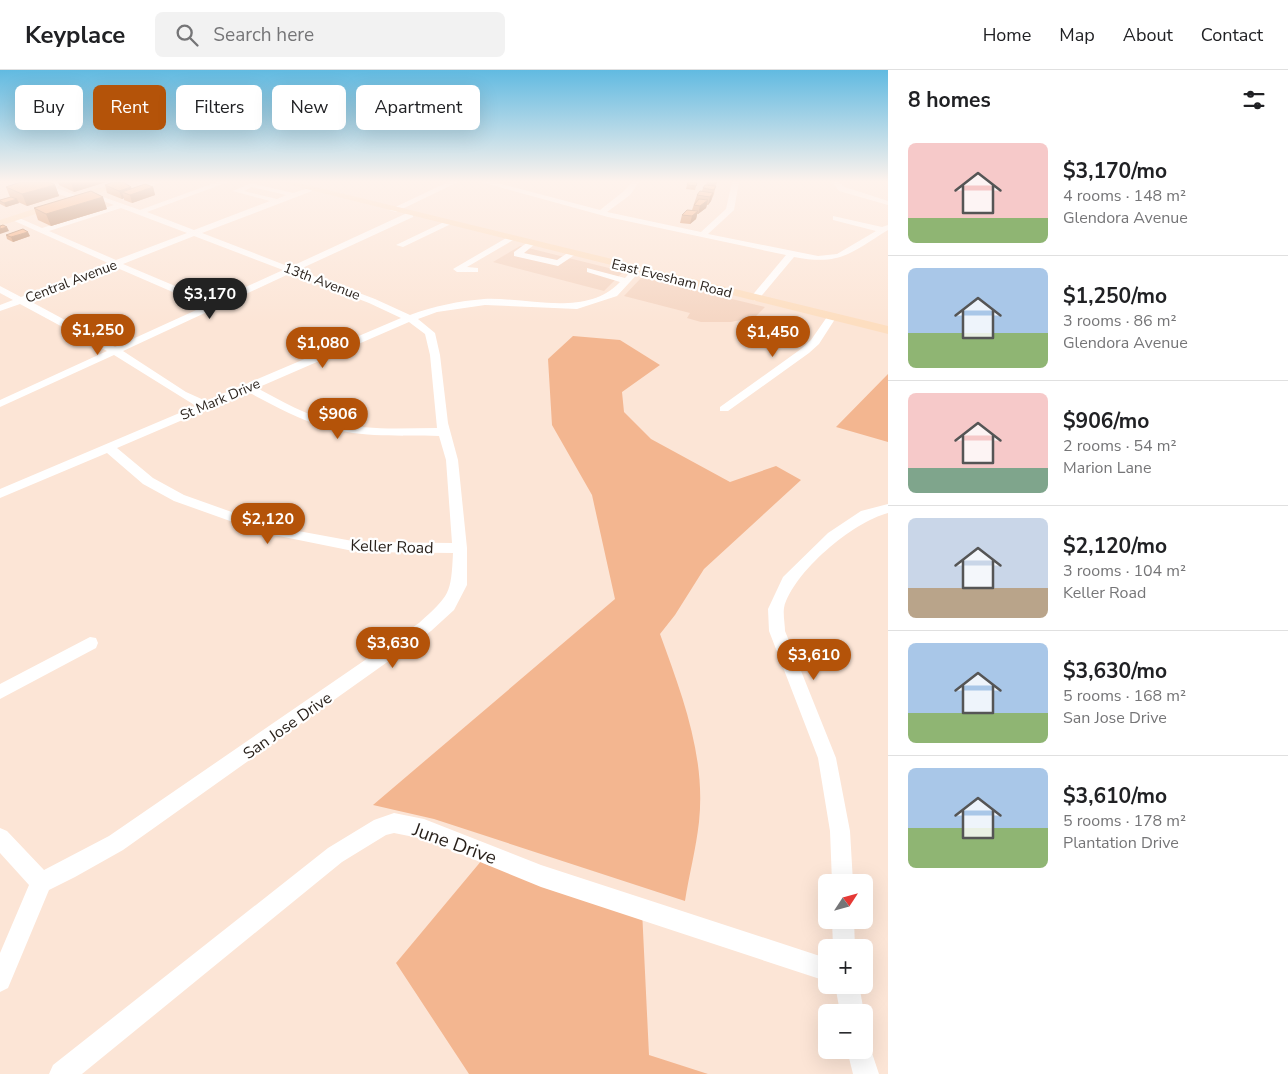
<!DOCTYPE html>
<html lang="en">
<head>
<meta charset="utf-8">
<style>
  :root { --surface:#fff; --page:#f2f2f2; --text:#202124; --muted:#757577; --line:#e0e0e0; --accent:#b45309 }
  body { margin:0; font-family:"Nunito Sans",sans-serif; background:var(--page); color:var(--text); height:100vh; display:flex; flex-direction:column; font-size:19px; white-space:nowrap }
  * { box-sizing:border-box; margin:0 }
  p { font-size:16px; color:var(--muted) }
  .icon { flex:none; width:28px; height:28px; fill:none; stroke:currentColor; stroke-width:2; stroke-linecap:round; stroke-linejoin:round }
  .map { position:relative; flex:1; overflow:hidden }
  .drawer { display:flex; flex-direction:column; background:var(--surface); width:400px }
  .drawer>* { flex:none }
  .guide { position:absolute; left:15px; top:15px; width:475px; height:45px; display:flex; gap:10px }
  .needle { width:32px; rotate:54deg }
  .controls { position:absolute; left:818px; top:804px; display:grid; gap:10px }
  .controls a { display:grid; place-items:center; width:55px; height:55px; border-radius:8px; background:var(--surface); box-shadow:0 5px 20px #0002; font-size:25px }
  .price { position:absolute; translate:-50% -42px; padding:0 11px; border-radius:18px; background:var(--accent); color:#fff; font-size:16px; line-height:32px; filter:drop-shadow(0 1px 2px #0008) }
  .price::after { content:''; position:absolute; left:50%; top:30px; width:15px; height:11px; margin-left:-8px; background:inherit; clip-path:polygon(0 0,100% 0,50% 100%) }
  .price.selected { background:#222; color:#fff }
  ul { padding:0; list-style:none }
  li { display:flex; align-items:center; gap:15px; height:125px; padding:0 20px }
  li+li { border-top:1px solid var(--line) }
  li span { display:grid; place-items:center; flex:none; width:140px; height:100px; border-radius:8px; color:#555 }
  li>.icon { margin-inline-start:auto }
  span .icon { width:60px; height:60px; fill:#fffc; stroke-width:1 }
  li b { font-size:21px }
  h2 { display:flex; justify-content:space-between; align-items:center; height:60px; padding:0 20px; font-size:21px }
  .chip { padding:0 18px; border-radius:8px; background:var(--surface); box-shadow:0 5px 20px #0002; font-size:18px; line-height:45px }
  .chip.selected { background:var(--accent); color:#fff }
  header { display:flex; align-items:center; gap:30px; box-sizing:border-box; height:70px; padding:0 25px; background:var(--surface); border-bottom:1px solid var(--line) }
  header strong { font-size:24px }
  nav { display:flex; gap:28px; margin-inline-start:auto; font-size:18px }
  .search { width:350px; height:45px; background:var(--page); display:flex; align-items:center; gap:12px; box-sizing:border-box; padding:0 18px; border-radius:8px; color:var(--muted); font-size:19px }
  main { display:flex; flex:1; min-height:0 }
  .map>svg:first-child { display:block }
  .built { fill:#f5d6c3 }
  .green { fill:#f3b690 }
  .lines { fill:none; stroke-linecap:round; stroke-linejoin:round }
  .minor { fill:#fff; fill-rule:evenodd }
  .major { fill:#fddec0; fill-rule:evenodd }
  .wall { fill:#d38e60 }
  .shaded-wall { fill:#ac744e }
  .building { fill:#f5a570; stroke:#ac744e }
  .labels { text-anchor:middle; stroke-width:4.5; stroke-linejoin:round; paint-order:stroke }
  .far-street-label { font-size:14px; fill:#271f19; stroke:#fff }
  .street-label { font-size:16px; fill:#271f19; stroke:#fff }
  .near-street-label { font-size:19px; fill:#271f19; stroke:#fff }
</style>
</head>
<body>
<header>
<strong>Keyplace</strong>
<div class="search"><svg class="icon" aria-label="search" viewBox="0 0 24 24"><circle cx="10" cy="10" r="6"/><path d="M15 15l6 6"/></svg>Search here</div>
<nav><a>Home</a><a>Map</a><a>About</a><a>Contact</a></nav>
</header>
<main>
<div class="map">
<svg width="888" height="1004" viewBox="0 0 888 1004">
  <rect width="100%" height="100%" fill="#fce5d6"/>
  <!-- built -->
  <path class="built" d="M520,176L621,201L622,203L604,221L493,192Z
    M641,208H645L765,237L755,247L731,252H701L687,248L690,243L624,226Z"/>
  <!-- green -->
  <path class="green" d="M573,266L620,270L660,295L622,322L624,342L651,369L730,412L776,396L801,410L704,499L675,545L660,564C682,625 706,686 699,752C696,779 689,805 685,831L434,749L373,735L615,529L592,425L552,355L548,289Z
    M888,304V372L836,357Z
    M487,784L642,840L649,985L708,1004H469L396,893Z"/>
  <g class="lines">
    <!-- minor -->
    <path class="minor" d="M55,112L63,113L56,118L92,131L85,133L47,120V116Z
      M133,112H162L147,118Z
      M217,112H228L147,142L194,160L270,131L233,121L251,113L293,123L312,117V121L202,163L290,197L407,143H413V147L298,200L375,229L410,245C434,236 459,231 484,229C528,227 586,248 620,212L587,202V198L625,208L635,197L642,199L617,226L577,239L485,235L437,242L418,249L435,263L440,285L448,353L458,390L467,478V515L454,540L431,561L123,780L75,807L49,820L8,918L0,922V883L29,815L0,783V758L7,761L44,800L109,766L419,553C450,525 451,524 453,483L358,482L264,463L174,431L143,414L107,383L0,428V419L196,336L114,285L0,337V330L107,281L20,234L0,241V235L13,230L0,223V216L21,227L108,193L10,149L17,147L42,158L114,135L89,126V122L140,140ZM252,117L286,125L277,129L244,121ZM121,138L187,163L116,190L49,161ZM194,166L283,200L213,232L123,194ZM115,197L205,236L115,277L28,230ZM291,203L369,233L401,248L206,331L186,322L123,281ZM409,252L425,264L430,285L437,358C403,358 368,361 334,352C307,346 282,331 257,318ZM248,322C273,335 298,349 325,357C362,368 401,365 439,366L446,390L452,473L358,472L271,456L184,425L153,408L117,378Z
      M448,112H458L396,142L389,140Z
      M481,112H494L600,140L624,121L632,112H639L630,125L607,142L701,162L726,139L732,112H739L734,140L708,164L818,186L837,184L876,161L833,150V146L882,157L888,155V160C850,183 841,196 794,187L758,230L755,231L750,228L786,185L608,147Z
      M832,112H839L845,117L888,131V135L839,121Z
      M444,152L451,154L403,177L396,175Z
      M508,167L515,169L467,197L478,198V202H457L453,199Z
      M528,172L535,174L524,183L557,190L569,182L576,184L558,196L514,186V182Z
      M829,244L837,246L819,274L809,283L728,341H720V337L801,279L811,270Z
      M888,434V443C853,452 793,502 784,538C783,545 785,554 785,561L836,688L850,761L853,812H832L830,761L818,688L769,561L768,539L783,507L828,463L861,441Z
      M90,567L96,568L98,573L96,578L0,629V614Z
      M394,743L424,749L541,795L826,888V911L541,817L424,769L394,763L386,765L342,792L82,1004H49L53,995L328,778L374,750Z
      M832,850H854L855,878H833Z
      M835,915H859L864,942V943L840,942Z
      M864,970L868,971L879,1004H853L847,980H864Z"/>
    <!-- major -->
    <path class="major" d="M117,112H131L0,156V150Z
      M278,112H295L888,256V264Z"/>
  </g>
  <!-- wall -->
  <path class="wall" d="M58,112H106L74,122L59,115Z
    M688,112L697,113L695,120L686,119Z
    M707,112H717V114H716L714,124L711,131L708,135H707L706,138L698,144H697L696,149L690,154L680,153L682,145L692,140L697,125L702,121L703,118L706,115Z
    M55,115L59,126L27,136L18,132L19,133L6,137L0,134V130L10,127L6,117Z
    M105,115L131,117L132,119L153,117L155,125L132,133L124,130V128L122,129L107,123Z
    M34,138L107,139L51,156L38,150Z
    M6,165L30,166L13,172L7,169Z"/>
  <!-- shaded-wall -->
  <path class="shaded-wall" d="M71,112H106L74,122Z
    M55,115L59,126L27,136L22,124Z
    M131,117L133,124L153,117L155,125L132,133L130,125L122,122L124,128L122,129L119,121Z
    M713,123L711,131L708,135L710,127Z
    M103,127L107,139L51,156L46,144Z
    M17,129L19,133L6,137L4,133Z
    M708,130L706,138L698,144L700,136Z
    M698,141L696,149L690,154L692,146Z
    M7,157L9,161L0,164V159Z
    M28,162L30,166L13,172L11,167Z"/>
  <!-- building -->
  <path class="building" d="M21,112H50L55,115L22,124L6,117Z
    M113,112H123L131,117L119,121L105,115Z
    M688,112H693L697,113L696,116L687,115Z
    M145,114L153,117L130,125L122,122Z
    M705,115L716,116L714,120L703,118Z
    M91,121L103,127L46,144L34,138Z
    M700,121L713,123L710,127L697,125Z
    M11,127L17,129L4,133L0,131V130Z
    M699,129L708,130L700,136L694,135Z
    M687,140L698,141L692,146L682,145Z
    M3,155L7,157L0,159V156Z
    M23,159L28,162L11,167L6,165Z"/>
  <!-- sky -->
  <linearGradient id="sky" x2="0" y2="1"><stop stop-color="#61bae1"/><stop offset="0.44" stop-color="#fef3ed"/><stop offset="1" stop-color="#fef3ed" stop-opacity="0"/></linearGradient>
  <rect width="888" height="253" fill="url(#sky)"/>
  <g class="labels">
    <!-- far-street labels -->
    <g class="far-street-label">
      <text transform="translate(672 208) rotate(14)" y="5">East Evesham Road</text>
      <text transform="translate(71 211) rotate(-21)" y="5">Central Avenue</text>
      <text transform="translate(322 211) rotate(21)" y="5">13th Avenue</text>
      <text transform="translate(220 329) rotate(-23)" y="5">St Mark Drive</text>
    </g>
    <!-- street labels -->
    <g class="street-label">
      <text transform="translate(392 476) rotate(2)" y="6">Keller Road</text>
      <text transform="translate(287 655) rotate(-35)" y="6">San Jose Drive</text>
    </g>
    <!-- near-street labels -->
    <g class="near-street-label">
      <text transform="translate(455 773) rotate(20)" y="7">June Drive</text>
    </g>
  </g>
</svg>
<div class="controls">
<a><svg class="needle" viewBox="-14 -14 28 28"><path d="M0-13l5 13h-10z" fill="#e53935"/><path d="M0 13l5-13h-10z" fill="#757577"/></svg></a>
<a>+</a>
<a>−</a>
</div>
<b class="price selected" style="left:210px;top:250px">$3,170</b>
<b class="price" style="left:98px;top:286px">$1,250</b>
<b class="price" style="left:773px;top:288px">$1,450</b>
<b class="price" style="left:323px;top:299px">$1,080</b>
<b class="price" style="left:338px;top:370px">$906</b>
<b class="price" style="left:268px;top:475px">$2,120</b>
<b class="price" style="left:393px;top:599px">$3,630</b>
<b class="price" style="left:814px;top:611px">$3,610</b>
<div class="guide">
<a class="chip">Buy</a>
<a class="chip selected">Rent</a>
<a class="chip">Filters</a>
<a class="chip">New</a>
<a class="chip">Apartment</a>
</div>
</div>
<section class="drawer">
<h2>8 homes<svg class="icon" aria-label="filters" viewBox="0 0 24 24"><path d="M4 7h16M4 17h16"/><circle cx="9" cy="7" r="2"/><circle cx="15" cy="17" r="2"/></svg></h2>
<ul>
<li><span style="background:linear-gradient(#f6c9c9 75%,#8fb573 0)"><svg class="icon" aria-label="home" viewBox="0 0 24 24"><path d="M3 11l9-7 9 7M6 9v11h12V9"/></svg></span><div><b>$3,170/mo</b><p>4 rooms · 148 m²</p><p>Glendora Avenue</p></div></li>
<li><span style="background:linear-gradient(#a9c7e8 65%,#8fb573 0)"><svg class="icon" aria-label="home" viewBox="0 0 24 24"><path d="M3 11l9-7 9 7M6 9v11h12V9"/></svg></span><div><b>$1,250/mo</b><p>3 rooms · 86 m²</p><p>Glendora Avenue</p></div></li>
<li><span style="background:linear-gradient(#f6c9c9 75%,#7fa58c 0)"><svg class="icon" aria-label="home" viewBox="0 0 24 24"><path d="M3 11l9-7 9 7M6 9v11h12V9"/></svg></span><div><b>$906/mo</b><p>2 rooms · 54 m²</p><p>Marion Lane</p></div></li>
<li><span style="background:linear-gradient(#c9d6e8 70%,#b9a48a 0)"><svg class="icon" aria-label="home" viewBox="0 0 24 24"><path d="M3 11l9-7 9 7M6 9v11h12V9"/></svg></span><div><b>$2,120/mo</b><p>3 rooms · 104 m²</p><p>Keller Road</p></div></li>
<li><span style="background:linear-gradient(#a9c7e8 70%,#8fb573 0)"><svg class="icon" aria-label="home" viewBox="0 0 24 24"><path d="M3 11l9-7 9 7M6 9v11h12V9"/></svg></span><div><b>$3,630/mo</b><p>5 rooms · 168 m²</p><p>San Jose Drive</p></div></li>
<li><span style="background:linear-gradient(#a9c7e8 60%,#8fb573 0)"><svg class="icon" aria-label="home" viewBox="0 0 24 24"><path d="M3 11l9-7 9 7M6 9v11h12V9"/></svg></span><div><b>$3,610/mo</b><p>5 rooms · 178 m²</p><p>Plantation Drive</p></div></li>
</ul>
</section>
</main>
</body>
</html>
